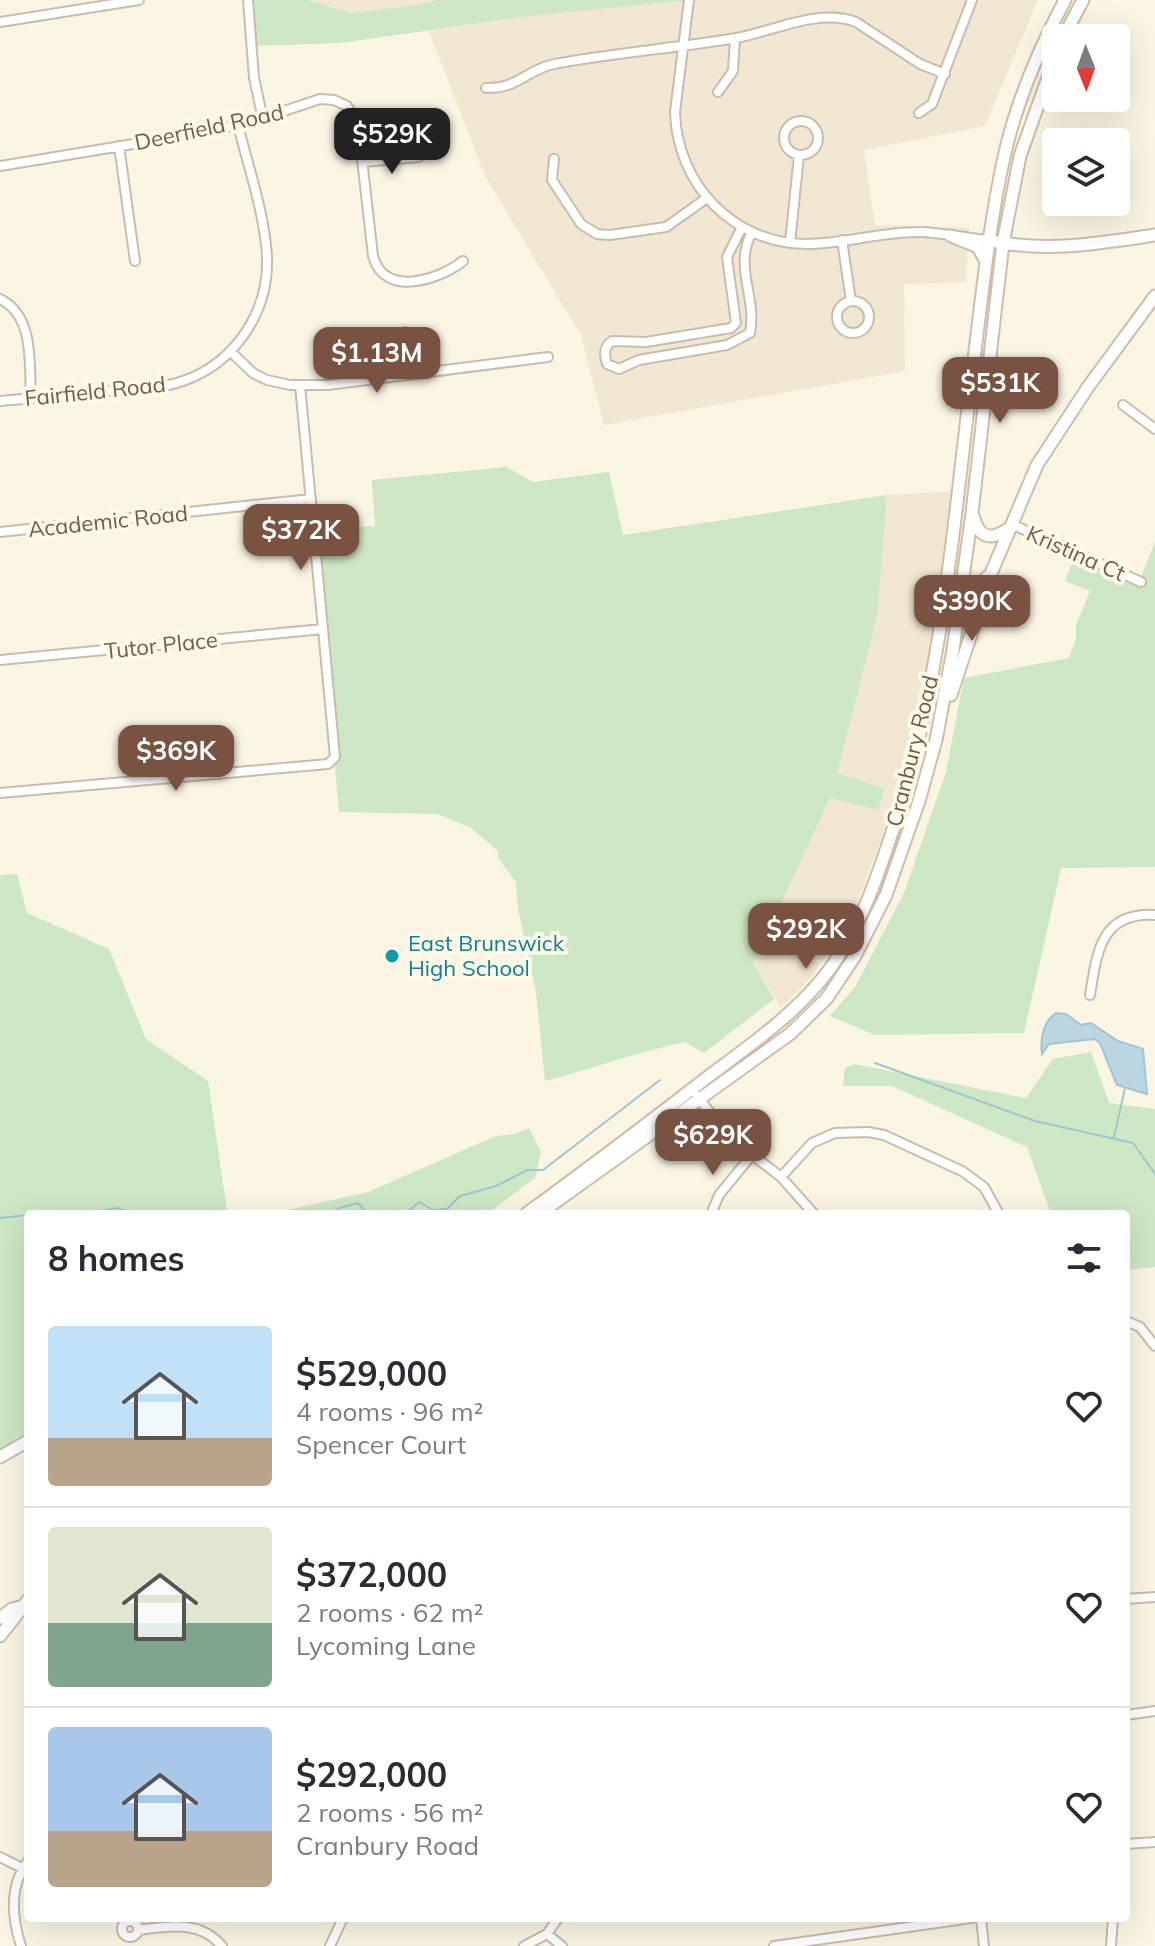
<!DOCTYPE html>
<html lang="en">
<head>
<meta charset="utf-8">
<style>
  :root { --surface:#fff; --page:#f2f2f3; --text:#2b2b33; --muted:#7c7c81; --line:#e1e1e2; --accent:#795241 }
  body { margin:0; font-family:Mulish,sans-serif; background:var(--page); color:var(--text); height:100vh; display:flex; flex-direction:column; font-size:30px; white-space:nowrap }
  * { box-sizing:border-box; margin:0 }
  p { font-size:26px; color:var(--muted) }
  .icon { flex:none; width:44px; height:44px; fill:none; stroke:currentColor; stroke-width:2; stroke-linecap:round; stroke-linejoin:round }
  .map { position:relative; flex:1; overflow:hidden }
  .panel { position:absolute; left:24px; top:1210px; width:1106px; height:712px; display:flex; flex-direction:column; background:var(--surface); border-radius:8px; box-shadow:0 8px 32px #0002 }
  .panel>* { flex:none }
  .needle { width:52px; rotate:179deg }
  .controls { position:absolute; left:1042px; top:24px; display:grid; gap:16px }
  .controls a { display:grid; place-items:center; width:88px; height:88px; border-radius:8px; background:var(--surface); box-shadow:0 8px 32px #0002; font-size:40px }
  .price { position:absolute; translate:-50% -68px; padding:0 18px; border-radius:16px; background:var(--accent); color:#fff; font-size:26px; line-height:52px; filter:drop-shadow(0 2px 4px #0008) }
  .price::after { content:''; position:absolute; left:50%; top:48px; width:24px; height:18px; margin-left:-12px; background:inherit; clip-path:polygon(0 0,100% 0,50% 100%) }
  .price.current { background:#222; color:#fff }
  ul { padding:0; list-style:none }
  li { display:flex; align-items:center; gap:24px; height:200px; padding:0 24px }
  li+li { border-top:2px solid var(--line) }
  li span { display:grid; place-items:center; flex:none; width:224px; height:160px; border-radius:8px; color:#555 }
  li>.icon { margin-inline-start:auto }
  span .icon { width:96px; height:96px; fill:#fffc; stroke-width:1 }
  li b { font-size:34px }
  h2 { display:flex; justify-content:space-between; align-items:center; height:96px; padding:0 24px; font-size:34px }
  .map>svg:first-child { display:block }
  .residential { fill:#f1e6d2 }
  .green { fill:#cde6c3 }
  .water { fill:#b9d6e1; stroke:#a1c4d2; stroke-width:2 }
  .lines { fill:none; stroke-linecap:round; stroke-linejoin:round }
  .stream { stroke:#a1c4d2; stroke-width:2 }
  .street-casing { stroke:#c9bcaa; stroke-width:12 }
  .secondary-casing { stroke:#cdbda9; stroke-width:15 }
  .street { stroke:#fff; stroke-width:8 }
  .secondary { stroke:#fff; stroke-width:11 }
  .culture-dot { fill:#0f9aa8; stroke:#fdf8e8; stroke-width:3 }
  .labels { text-anchor:middle; stroke-width:8; stroke-linejoin:round; paint-order:stroke }
  .street-label { font-size:22px; fill:#6f5d4b; stroke:#fdf8e8 }
  .culture-label { font-size:22px; fill:#0d838f; stroke:#fdf8e8; text-anchor:start }
</style>
</head>
<body>
<div class="map">
<svg width="1155" height="1946" viewBox="0 0 1155 1946">
  <rect width="100%" height="100%" fill="#faf4e3"/>
  <!-- residential -->
  <path class="residential" d="M309,0H437L418,5L350,13Z
    M689,0H1038L985,126L864,150L875,225L969,228L966,282L904,284L905,371L604,425L581,335L485,176L429,31L523,17Z
    M943,492L953,493L943,570L923,689L905,765L881,840L857,903L836,942L809,980L781,1008L753,964L830,798L878,810L884,788L837,773L877,617L887,495Z"/>
  <!-- green -->
  <path class="green" d="M248,0H309L350,13L418,5L437,0H689L523,17L340,43L252,46Z
    M506,467L533,482L609,472L623,535L887,495L877,617L837,773L884,788L878,810L830,798L753,964L774,999L704,1053L685,1042C637,1052 592,1069 545,1081L536,992L518,909L516,882L498,858V851L471,828L438,814L339,812L313,529L375,526L372,480Z
    M1155,542V867L1061,868L1024,1033L875,1035L830,1016L855,987L904,893L946,772L964,678L1069,658L1076,638V625L1090,591L1065,581L1075,555L1140,579Z
    M17,874L27,913L109,949L146,1039L208,1081L227,1211L233,1214H28V1435L16,1438L0,1452V875Z
    M1091,1052L1109,1103L1155,1109V1267L1126,1270V1214H1051L1027,1147L892,1086H843L845,1068L854,1064L1026,1098L1053,1059Z
    M529,1128L541,1152L535,1178L487,1214H269L368,1192L496,1136L515,1134Z"/>
  <!-- water -->
  <path class="water" d="M1056,1013L1066,1014L1081,1025L1091,1023L1118,1041L1143,1049L1147,1094L1117,1085L1100,1043L1095,1039L1049,1044L1042,1054C1040,1039 1043,1022 1056,1013Z"/>
  <g class="lines">
    <!-- stream -->
    <path class="stream" d="M875,1063L1035,1121L1133,1143L1155,1174
      M1114,1137L1125,1088
      M32,1214H34
      M83,1214L118,1208L129,1214
      M331,1214L339,1208L358,1203L368,1214
      M405,1214L419,1202L433,1210L447,1209L460,1196L496,1186L527,1170H543L660,1080
      M0,1218L28,1215"/>
    <defs>
      <path id="street" d="M248,0L254,78L263,119
        M689,0L675,112C677,184 733,244 807,244C845,244 883,231 922,232C944,233 967,238 988,240
        M0,22L139,0
        M486,88C518,89 526,70 554,64C614,53 676,48 736,38C775,31 817,8 856,22L920,64L945,74
        M718,92L733,71L735,38
        M919,113L932,104L972,0
        M784 138a17 17 0 1 1 34 0a17 17 0 1 1-34 0Z
        M119,146L135,261
        M554,159L552,180L581,224L597,234L610,235L666,227L707,198
        M363,162L419,157
        M0,166L206,132L254,121L320,99L334,100L347,106L358,124L373,256C384,298 439,280 463,261
        M742,227L727,257L736,323L731,328L646,342L612,341C604,346 604,355 607,364L619,369L639,360L727,345L750,333C757,297 734,269 751,234
        M842,240L851,301
        M790,243L799,155
        M0,299C35,316 29,364 31,398
        M837 317a16 16 0 1 1 32 0a16 16 0 1 1-32 0Z
        M405,332L410,375
        M230,351L253,373L267,380L290,385H328L548,357
        M0,401C37,398 74,394 110,391C134,389 160,389 183,381C235,363 269,312 267,257C265,215 248,166 238,125
        M1123,405L1155,429
        M1011,524L1141,582
        M0,532L311,499
        M0,660L323,629
        M0,793L328,764L335,757L300,385
        M1090,995C1097,953 1100,912 1155,915
        M697,1096L728,1136L781,1177L814,1214
        M781,1177L812,1143L835,1133L868,1132L884,1135L962,1171L984,1187L999,1214
        M711,1214L719,1195L751,1156
        M1126,1321L1140,1327L1155,1346
        M1126,1599L1155,1597
        M1126,1715L1155,1711
        M1126,1844L1155,1842
        M0,1857L22,1868
        M981,1918L984,1946
        M122 1929a8 8 0 1 1 16 0a8 8 0 1 1-16 0Z
        M138,1930C169,1926 200,1920 222,1946
        M547,1934L562,1946
        M21,1946C12,1918 9,1886 28,1861
        M330,1946L343,1918
        M524,1946L547,1934L558,1918
        M774,1946L972,1918
        M1111,1946L1113,1918"/>
      <path id="secondary" d="M1063,38L1083,0
        M951,236L978,247L985,260
        M997,242C1052,252 1100,243 1155,235
        M973,516C979,538 990,541 1008,529
        M958,603L980,586L987,577
        M951,695L992,571L1037,465L1088,387L1155,296
        M526,1214C586,1170 646,1125 705,1079C746,1048 789,1019 822,979C860,933 880,870 898,814C945,664 955,506 975,351C983,286 990,221 1004,157C1016,103 1039,49 1065,0
        M539,1214L790,1034L827,998L855,956L886,895L919,801L936,740L953,650L972,513L1003,243L1020,156L1056,55
        M0,1457L28,1441
        M0,1618L12,1609L20,1607
        M0,1636L28,1600"/>
    </defs>
    <!-- street casing -->
    <use href="#street" class="street-casing"/>
    <!-- secondary casing -->
    <use href="#secondary" class="secondary-casing"/>
    <!-- street -->
    <use href="#street" class="street"/>
    <!-- secondary -->
    <use href="#secondary" class="secondary"/>
  </g>
  <!-- markers -->
  <circle class="culture-dot" cx="392" cy="956" r="8"/>
  <g class="labels">
    <!-- street labels -->
    <g class="street-label">
      <text transform="translate(209 127) rotate(-12)" y="8">Deerfield Road</text>
      <text transform="translate(95 391) rotate(-6)" y="8">Fairfield Road</text>
      <text transform="translate(108 521) rotate(-6)" y="8">Academic Road</text>
      <text transform="translate(1076 553) rotate(24)" y="8">Kristina Ct</text>
      <text transform="translate(161 645) rotate(-6)" y="8">Tutor Place</text>
      <text transform="translate(912 751) rotate(-76)" y="8">Cranbury Road</text>
    </g>
    <!-- culture labels -->
    <g class="culture-label">
      <text x="408" y="951">East Brunswick<tspan x="408" dy="25">High School</tspan></text>
    </g>
  </g>
</svg>
<div class="controls">
<a><svg class="needle" viewBox="-14 -14 28 28"><path d="M0-13l5 13h-10z" fill="#e53935"/><path d="M0 13l5-13h-10z" fill="#7c7c81"/></svg></a>
<a><svg class="icon" aria-label="layers" viewBox="0 0 24 24"><path d="M12 4l9 5-9 5-9-5zM3 14l9 5 9-5"/></svg></a>
</div>
<b class="price current" style="left:392px;top:176px">$529K</b>
<b class="price" style="left:377px;top:395px">$1.13M</b>
<b class="price" style="left:1000px;top:425px">$531K</b>
<b class="price" style="left:301px;top:572px">$372K</b>
<b class="price" style="left:972px;top:643px">$390K</b>
<b class="price" style="left:176px;top:793px">$369K</b>
<b class="price" style="left:806px;top:971px">$292K</b>
<b class="price" style="left:713px;top:1177px">$629K</b>
<section class="panel">
<h2>8 homes<svg class="icon" aria-label="filters" viewBox="0 0 24 24"><path d="M4 7h16M4 17h16"/><circle cx="9" cy="7" r="2"/><circle cx="15" cy="17" r="2"/></svg></h2>
<ul>
<li><span style="background:linear-gradient(#bfe0f5 70%,#b9a48a 0)"><svg class="icon" aria-label="home" viewBox="0 0 24 24"><path d="M3 11l9-7 9 7M6 9v11h12V9"/></svg></span><div><b>$529,000</b><p>4 rooms · 96 m²</p><p>Spencer Court</p></div><svg class="icon" aria-label="heart" viewBox="0 0 24 24"><path d="M12 20l-8-8c-3-5 5-10 8-4 3-6 11-1 8 4z"/></svg></li>
<li><span style="background:linear-gradient(#dfe7d0 60%,#7fa58c 0)"><svg class="icon" aria-label="home" viewBox="0 0 24 24"><path d="M3 11l9-7 9 7M6 9v11h12V9"/></svg></span><div><b>$372,000</b><p>2 rooms · 62 m²</p><p>Lycoming Lane</p></div><svg class="icon" aria-label="heart" viewBox="0 0 24 24"><path d="M12 20l-8-8c-3-5 5-10 8-4 3-6 11-1 8 4z"/></svg></li>
<li><span style="background:linear-gradient(#a9c7e8 65%,#b9a48a 0)"><svg class="icon" aria-label="home" viewBox="0 0 24 24"><path d="M3 11l9-7 9 7M6 9v11h12V9"/></svg></span><div><b>$292,000</b><p>2 rooms · 56 m²</p><p>Cranbury Road</p></div><svg class="icon" aria-label="heart" viewBox="0 0 24 24"><path d="M12 20l-8-8c-3-5 5-10 8-4 3-6 11-1 8 4z"/></svg></li>
</ul>
</section>
</div>
</body>
</html>
